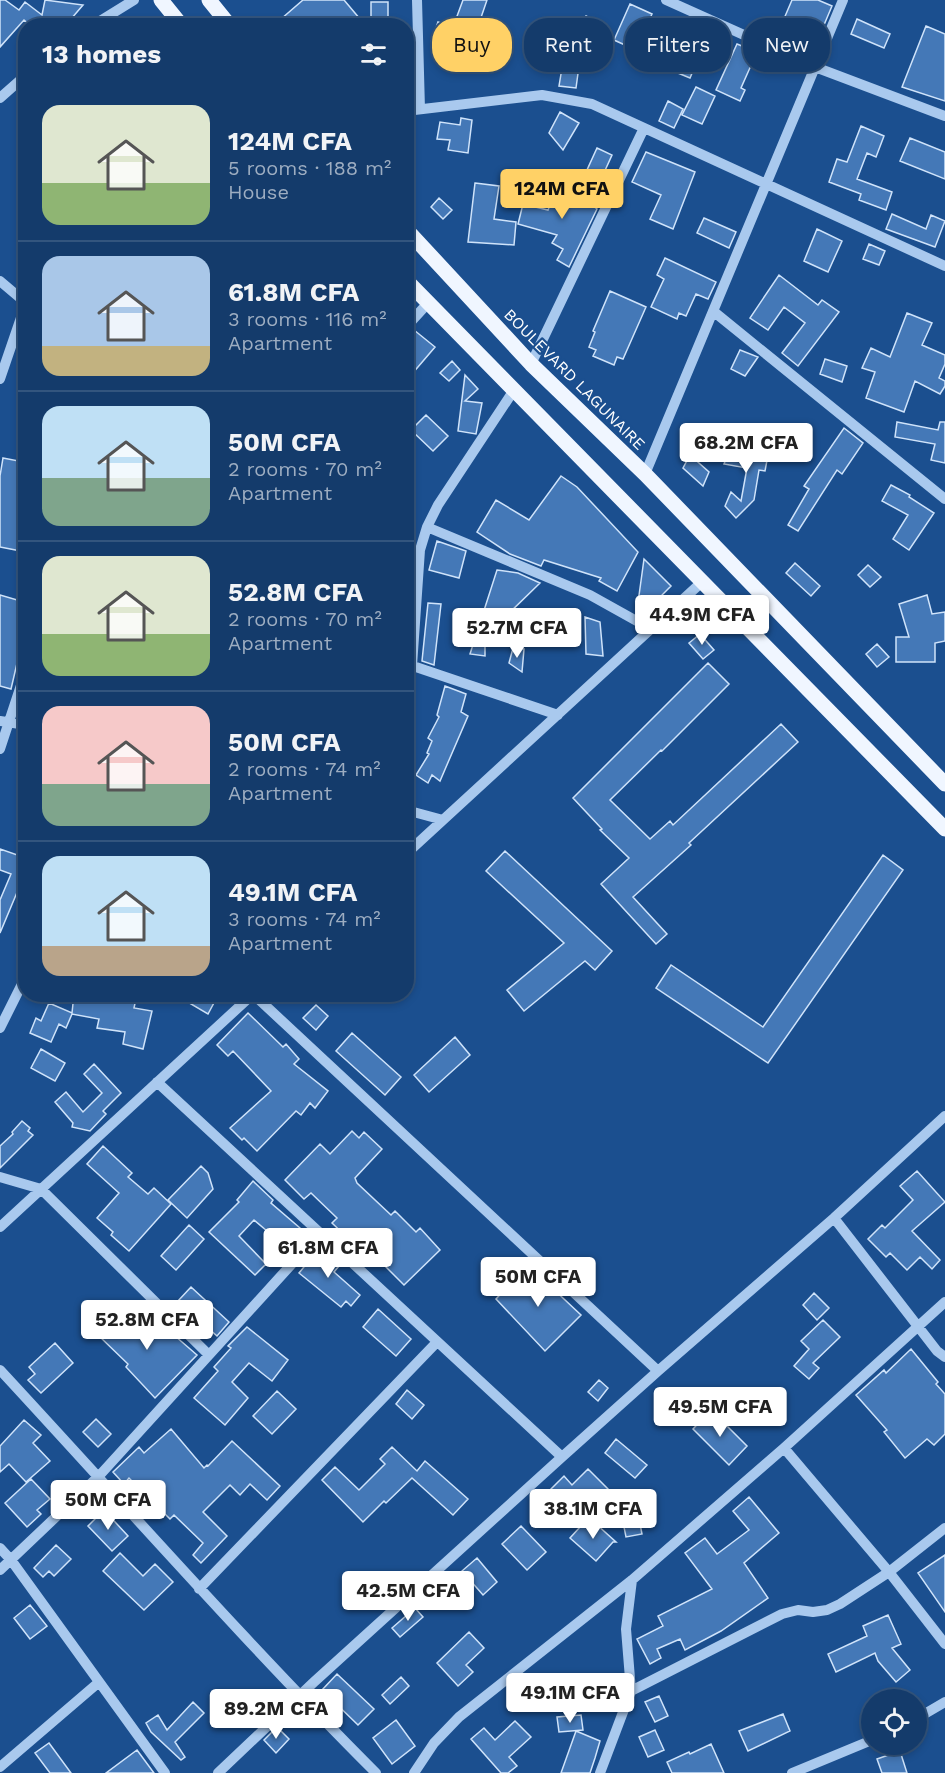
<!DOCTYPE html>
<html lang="en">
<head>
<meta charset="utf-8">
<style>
  :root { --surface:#143b6b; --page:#1d4271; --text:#f1f3f6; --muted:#9dadc1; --line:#33557e; --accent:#ffd166 }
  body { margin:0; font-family:"Work Sans",sans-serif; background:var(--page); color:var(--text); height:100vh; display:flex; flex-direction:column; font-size:22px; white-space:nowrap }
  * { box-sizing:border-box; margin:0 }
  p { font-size:20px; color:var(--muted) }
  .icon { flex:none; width:33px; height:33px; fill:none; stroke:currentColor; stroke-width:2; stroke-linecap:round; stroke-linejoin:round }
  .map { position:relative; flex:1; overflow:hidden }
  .details { position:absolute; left:18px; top:18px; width:396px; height:984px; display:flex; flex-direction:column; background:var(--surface); border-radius:24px; box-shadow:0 3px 9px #0003,0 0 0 2px var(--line) }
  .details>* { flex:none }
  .banner { position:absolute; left:432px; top:18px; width:423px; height:54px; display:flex; gap:12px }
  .tools { position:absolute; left:861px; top:1689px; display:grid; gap:12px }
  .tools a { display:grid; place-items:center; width:66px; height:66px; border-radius:50%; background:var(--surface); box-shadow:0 3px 9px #0003,0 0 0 2px var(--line); font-size:30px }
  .price { position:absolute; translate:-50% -51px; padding:0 14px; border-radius:6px; background:#fff; color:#222; font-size:20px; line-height:39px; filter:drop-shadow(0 2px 3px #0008) }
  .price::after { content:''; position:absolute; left:50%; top:36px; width:18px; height:14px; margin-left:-9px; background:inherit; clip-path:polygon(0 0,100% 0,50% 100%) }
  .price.on { background:var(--accent); color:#111 }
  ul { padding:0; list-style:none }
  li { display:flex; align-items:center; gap:18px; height:150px; padding:0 24px }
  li+li { border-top:2px solid var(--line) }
  li span { display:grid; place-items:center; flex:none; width:168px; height:120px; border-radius:18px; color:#555 }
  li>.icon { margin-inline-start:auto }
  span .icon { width:72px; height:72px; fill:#fffc; stroke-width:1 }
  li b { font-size:26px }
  h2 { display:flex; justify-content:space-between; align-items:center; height:72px; padding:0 24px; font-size:26px }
  .pill { padding:0 21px; border-radius:24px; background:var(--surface); box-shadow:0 3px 9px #0003,0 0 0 2px var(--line); font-size:21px; line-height:54px }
  .pill.on { background:var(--accent); color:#111 }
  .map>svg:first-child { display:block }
  .building { fill:#4478b7; stroke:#cfe3fa; stroke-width:1.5 }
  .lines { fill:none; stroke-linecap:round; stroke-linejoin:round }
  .minor { stroke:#a9c9ee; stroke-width:10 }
  .major { stroke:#f0f6ff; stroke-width:15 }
  .labels { text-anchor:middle; stroke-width:4.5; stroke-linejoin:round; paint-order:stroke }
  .street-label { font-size:16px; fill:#fff; stroke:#1b4f8f }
</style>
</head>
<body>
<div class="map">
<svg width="945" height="1773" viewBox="0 0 945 1773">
  <rect width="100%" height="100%" fill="#1b4f8f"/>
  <!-- building -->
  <path class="building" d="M0,0H5L19,10L25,2L42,15L45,0L83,5L65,26H31L24,20L0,47Z
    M303,0H344L360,19L353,26H273Z
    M463,0H487L475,35L477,36L470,56L431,42L438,22L453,27Z
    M792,0H818L832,6L813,51L784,39L790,24L783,21Z
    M371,2H388V26H371Z
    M630,4L652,14L636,50L614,40Z
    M586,16L600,23L588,69L579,66L576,88L559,86L563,62L559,61L564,39L574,41Z
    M857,19L890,34L884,48L851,34Z
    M926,26L945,34V101L902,87Z
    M737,44L757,52L741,88L745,90L740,101L716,90Z
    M681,52L698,59L690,78L673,71Z
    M696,87L715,96L702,124L682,115Z
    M668,101L683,109L674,128L659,121Z
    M560,112L579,123L563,150L549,133Z
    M461,118L472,120L468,153L448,150L450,140L437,139L440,122L460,125Z
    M861,126L884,136L876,157L867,153L857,179L892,192L886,210L859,200L861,194L829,182L837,159L847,162Z
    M910,138L945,152V179L900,161Z
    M597,148L612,155L602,177L587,170Z
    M646,152L695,172L673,229L650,219L661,195L632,182Z
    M560,179L597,209L569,267L557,260L563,249L552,243L557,235L518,224L523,204L548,210Z
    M475,183L499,186L494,219L516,222L514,245L468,242Z
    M439,198L452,210L443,219L431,207Z
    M892,214L926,229L931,215L945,221L935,247L886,229Z
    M704,218L736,232L729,248L697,233Z
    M817,229L842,241L828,272L804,261Z
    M869,244L885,251L879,265L863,259Z
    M665,258L716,282L708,299L696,294L686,316L679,313L677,319L651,307L664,279L657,275Z
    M779,275L818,305L822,300L839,312L798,366L782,353L805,323L784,307L768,330L750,318Z
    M610,291L646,307L623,359L617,357L614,365L593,356L596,350L589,347L595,332L593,331Z
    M907,313L932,323L922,345L945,355V364L939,378L945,381V386L940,394L915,381L904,412L866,398L875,372L862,368L871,348L890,357Z
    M414,330L435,347L406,381V334Z
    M740,350L758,357L745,376L731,369Z
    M825,359L847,366L842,382L820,374Z
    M452,361L460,370L449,381L440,373Z
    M465,375L478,389L465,401L482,403L476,434L458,431Z
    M426,415L448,436L433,451L411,430Z
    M897,422L938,430L940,422H945V463L931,460L935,444L895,437Z
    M844,428L863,443L842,474L837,470L798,531L788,525L809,489L804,486Z
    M733,442L769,450L765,471L759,470L754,500L736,518L725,506L731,492L741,501L747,468L724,464Z
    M690,455L709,472L703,486L683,468Z
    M3,458L24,462L20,487H26V552L0,547V476Z
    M561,476L577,487L638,552L617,591L599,581L601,578L544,560L541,566L510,554L477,532L496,500L529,520Z
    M891,485L910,495L909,497L934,513L909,550L893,539L908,515L882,501Z
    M437,541L466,551L459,578L429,570Z
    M644,559L671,586L662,595L660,610L657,613L637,610Z
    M795,563L820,586L811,596L786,573Z
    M868,565L881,577L870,587L858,575Z
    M497,570L518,573L540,583L505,617H525L521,640L485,639V656L470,654Z
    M0,595L24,602L18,622L26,625L11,689L0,686Z
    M927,595L932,614L945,612V641L935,643V662H896V637H909L899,604Z
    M428,603L441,604L434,665L422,661Z
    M585,617L600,622L603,656L586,654Z
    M700,634L714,650L703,659L689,643Z
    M877,644L889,657L877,667L866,654Z
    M513,648L524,649L522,672L509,663Z
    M708,663L729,684L662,751L661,750L610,800L650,839L670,821L673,825L781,724L798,742L689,843L691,845L633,897L667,934L656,944L601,884L629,858L600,830L602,829L573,798Z
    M445,686L466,694L461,712L468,716L440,781L432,775L428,783L416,775L429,754L427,753L432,741L428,738L439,717L437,715Z
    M0,849L26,858V883H21L0,933V900L11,874L0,870Z
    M505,851L612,951L595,970L585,961L524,1011L507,990L564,943L486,871Z
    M883,855L903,870L768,1063L656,988L671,965L763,1027Z
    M74,994H137L134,1008L152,1011L143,1049L123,1044L125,1032L97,1028L99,1019L72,1014L66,1028L59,1024L51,1042L30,1033L36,1018L41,1021L49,1003L72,1013Z
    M174,994H209L216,999L208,1014Z
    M316,1005L328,1016L316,1030L303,1018Z
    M248,1013L283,1047L286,1044L299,1059L294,1064L328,1091L315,1108L310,1103L301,1115L296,1111L257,1151L244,1138L242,1140L230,1128L271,1091L233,1051L228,1056L217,1045Z
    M352,1033L401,1077L385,1095L336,1051Z
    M455,1037L470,1055L429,1092L414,1075Z
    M41,1049L65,1063L55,1081L31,1068Z
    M94,1064L121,1093L103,1111L106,1114L90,1131L72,1127L73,1123L55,1102L66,1092L83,1112L102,1093L84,1074Z
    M22,1121L30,1128L28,1131L33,1135L0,1168V1146L13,1134L12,1132Z
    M352,1131L359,1138L364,1132L382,1149L355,1178L357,1183L391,1215L395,1211L416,1232L420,1228L440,1250L404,1285L358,1239L353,1243L332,1223L337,1218L311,1193L304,1199L285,1180L320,1144L330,1154Z
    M103,1146L132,1173L128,1177L148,1194L154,1188L171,1204L129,1251L111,1235L113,1232L97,1218L119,1193L87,1164Z
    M201,1166L208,1173L213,1189L187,1218L168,1200Z
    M917,1171L945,1202L912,1231L940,1260L932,1269L920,1257L907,1270L890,1253L886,1257L868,1239L882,1225L885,1228L913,1200L900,1186Z
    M253,1181L273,1200L271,1203L307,1234L294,1250L282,1240L280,1242L254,1220L239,1236L266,1264L255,1275L209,1232L239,1202L237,1200Z
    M189,1225L204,1239L176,1270L161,1256Z
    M318,1247L339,1266L334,1272L360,1295L351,1306L346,1301L341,1307L299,1273L308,1262L306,1260Z
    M531,1268L581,1315L545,1351L496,1299L519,1274L522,1277Z
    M191,1287L229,1322L217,1336L178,1301Z
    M814,1293L829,1308L817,1320L803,1305Z
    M111,1308L136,1333L152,1316L197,1355L155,1398L126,1367L128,1364L98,1335L104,1329L97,1322Z
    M378,1309L411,1339L396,1356L363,1327Z
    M823,1320L840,1337L813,1363L819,1368L809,1379L794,1366L809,1349L801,1341Z
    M247,1327L288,1360L272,1381L249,1363L232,1382L248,1398L225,1425L194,1398L218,1371L214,1367L231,1348L228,1346Z
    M55,1343L73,1363L41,1393L28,1380L35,1374L29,1367Z
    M911,1349L938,1382L936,1384L945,1394V1434L934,1445L927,1439L905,1458L884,1432L887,1430L856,1395L884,1370L886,1373Z
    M599,1380L608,1388L598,1401L588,1392Z
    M407,1390L424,1405L412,1419L396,1404Z
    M277,1391L296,1409L272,1434L253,1416Z
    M711,1410L747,1446L729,1465L693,1429Z
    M96,1419L111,1434L98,1447L83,1432Z
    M24,1420L41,1435L33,1443L50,1461L26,1482L9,1464L0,1472V1446Z
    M171,1429L204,1468L207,1465L208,1466L232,1441L280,1486L267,1500L250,1484L240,1495L230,1485L203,1512L227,1536L201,1563L193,1555L203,1543L174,1515L170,1519L129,1478L124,1484L113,1472L139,1447L144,1453Z
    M616,1439L647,1465L635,1478L605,1453Z
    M392,1447L417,1471L425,1461L468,1499L453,1515L412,1478L386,1503L384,1501L363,1522L322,1480L335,1467L359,1490L385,1464L380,1459Z
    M588,1469L612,1493L583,1523L551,1489L564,1476L572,1485Z
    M31,1479L50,1499L37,1510L41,1514L27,1527L5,1503Z
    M749,1497L779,1533L744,1563L768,1598L721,1631L685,1650L680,1639L657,1649L661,1658L650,1664L637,1639L663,1626L658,1616L712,1589L685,1553L705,1538L717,1554L749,1530L733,1511Z
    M104,1510L128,1536L112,1551L88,1526Z
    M638,1514L642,1534L626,1537L622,1517Z
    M595,1523L616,1542H613L596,1561L570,1538L581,1526Z
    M521,1526L546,1552L527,1570L502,1544Z
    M56,1545L71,1559L54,1576L49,1571L43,1577L34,1568Z
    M120,1553L143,1576L155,1564L173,1582L144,1610L103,1571Z
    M945,1555V1612L918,1573Z
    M477,1558L497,1582L483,1595L462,1571Z
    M30,1605L47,1626L30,1639L14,1618Z
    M415,1608L423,1617L400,1637L392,1628Z
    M888,1615L901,1644L892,1648L910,1670L896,1682L878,1661L875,1653L836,1672L828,1654L867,1636L863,1626Z
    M469,1632L484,1648L466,1665L473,1672L458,1686L437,1663Z
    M337,1674L374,1709L358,1725L322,1690Z
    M401,1677L409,1686L390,1704L382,1695Z
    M659,1696L668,1716L655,1722L645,1702Z
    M193,1702L204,1713L175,1742L185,1757L181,1760L151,1732L146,1723L158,1715L167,1730Z
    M783,1714L790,1731L748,1751L739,1731Z
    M581,1715L583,1730L559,1732L557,1717Z
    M396,1720L415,1746L392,1764L373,1738Z
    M515,1721L531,1737L509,1757L517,1766L508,1773H501L471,1739L484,1728L495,1740Z
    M277,1727L289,1739L276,1753L264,1740Z
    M655,1730L664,1750L648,1757L639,1737Z
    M576,1731L600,1741L595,1758L590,1773H561Z
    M49,1743L71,1773H50L35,1753Z
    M711,1744L724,1773H672L667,1762L689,1752L690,1754Z
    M137,1750L154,1773H106Z
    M900,1751L907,1773H882L877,1759Z"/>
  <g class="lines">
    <!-- minor -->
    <path class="minor" d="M417,0L420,109
      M666,0L815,67L945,116
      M92,26L134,0
      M0,98L26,75
      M406,111L542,95L592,104L945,266
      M0,281L26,303L0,379
      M713,311L945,499
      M406,327L428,303
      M531,364L644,128
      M645,474L843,0
      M427,527L590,595L651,629
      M407,664L558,715
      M412,666L420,550L427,527L438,505L514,390
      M0,721L26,725
      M0,749L26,670
      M406,810L443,820
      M406,854L703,581
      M253,994L658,1371
      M0,1028L26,976
      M157,1082L562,1457
      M0,1177L41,1189L209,1355
      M834,1218L937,1351L945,1357
      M0,1227L253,994
      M0,1370C125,1505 246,1643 376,1773
      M784,1448L889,1572L945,1644
      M0,1548L11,1560L165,1773
      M0,1570L99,1476L320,1233
      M199,1589L437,1342
      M631,1691L782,1614L798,1610L813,1612L827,1610L840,1604L889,1572L945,1528
      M916,1719L945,1702
      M0,1767L98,1683
      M218,1773L314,1682L562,1457L658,1371L834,1218L945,1116
      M414,1773L434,1743L459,1717L632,1580L784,1448L945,1302
      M600,1773L631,1691L626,1629L632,1580
      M792,1773L872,1740"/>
    <!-- major -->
    <path class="major" d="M161,0L182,26
      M209,0L230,26
      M406,229L531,364L645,474L945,784
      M406,280L945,829"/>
  </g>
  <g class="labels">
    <!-- street labels -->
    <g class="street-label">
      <text transform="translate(575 379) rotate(45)" y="6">BOULEVARD LAGUNAIRE</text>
    </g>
  </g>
</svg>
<div class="tools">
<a><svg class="icon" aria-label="locate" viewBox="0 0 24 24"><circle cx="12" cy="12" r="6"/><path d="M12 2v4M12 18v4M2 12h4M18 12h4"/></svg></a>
</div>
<b class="price on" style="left:562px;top:220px">124M CFA</b>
<b class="price" style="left:746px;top:474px">68.2M CFA</b>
<b class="price" style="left:702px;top:646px">44.9M CFA</b>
<b class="price" style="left:517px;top:659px">52.7M CFA</b>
<b class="price" style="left:328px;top:1279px">61.8M CFA</b>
<b class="price" style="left:538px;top:1308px">50M CFA</b>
<b class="price" style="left:147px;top:1351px">52.8M CFA</b>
<b class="price" style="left:720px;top:1438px">49.5M CFA</b>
<b class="price" style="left:108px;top:1531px">50M CFA</b>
<b class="price" style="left:593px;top:1540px">38.1M CFA</b>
<b class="price" style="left:408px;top:1622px">42.5M CFA</b>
<b class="price" style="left:570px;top:1724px">49.1M CFA</b>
<b class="price" style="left:276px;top:1740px">89.2M CFA</b>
<div class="banner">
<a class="pill on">Buy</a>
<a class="pill">Rent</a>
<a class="pill">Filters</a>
<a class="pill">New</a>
</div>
<section class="details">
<h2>13 homes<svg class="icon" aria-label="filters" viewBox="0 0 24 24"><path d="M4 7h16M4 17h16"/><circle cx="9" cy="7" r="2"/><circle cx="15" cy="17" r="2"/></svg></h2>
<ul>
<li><span style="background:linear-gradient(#dfe7d0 65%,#8fb573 0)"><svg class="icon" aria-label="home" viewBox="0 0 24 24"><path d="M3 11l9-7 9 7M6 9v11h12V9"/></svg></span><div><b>124M CFA</b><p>5 rooms · 188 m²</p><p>House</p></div></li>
<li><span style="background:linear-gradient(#a9c7e8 75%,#c2b280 0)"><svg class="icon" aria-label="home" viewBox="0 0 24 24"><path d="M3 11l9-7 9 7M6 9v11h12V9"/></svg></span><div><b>61.8M CFA</b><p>3 rooms · 116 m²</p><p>Apartment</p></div></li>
<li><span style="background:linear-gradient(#bfe0f5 60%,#7fa58c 0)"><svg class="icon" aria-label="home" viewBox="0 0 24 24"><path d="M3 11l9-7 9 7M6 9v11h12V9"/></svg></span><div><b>50M CFA</b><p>2 rooms · 70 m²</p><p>Apartment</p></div></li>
<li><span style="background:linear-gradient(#dfe7d0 65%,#8fb573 0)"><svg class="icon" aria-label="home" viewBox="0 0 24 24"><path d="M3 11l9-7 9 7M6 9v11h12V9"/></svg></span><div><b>52.8M CFA</b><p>2 rooms · 70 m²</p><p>Apartment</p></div></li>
<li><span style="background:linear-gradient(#f6c9c9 65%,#7fa58c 0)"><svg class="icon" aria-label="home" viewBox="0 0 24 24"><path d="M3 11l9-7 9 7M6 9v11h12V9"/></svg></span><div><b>50M CFA</b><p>2 rooms · 74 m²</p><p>Apartment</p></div></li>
<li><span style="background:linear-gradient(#bfe0f5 75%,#b9a48a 0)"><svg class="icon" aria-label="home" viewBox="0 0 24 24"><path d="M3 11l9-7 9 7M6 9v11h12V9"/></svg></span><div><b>49.1M CFA</b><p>3 rooms · 74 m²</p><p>Apartment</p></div></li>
</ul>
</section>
</div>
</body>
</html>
